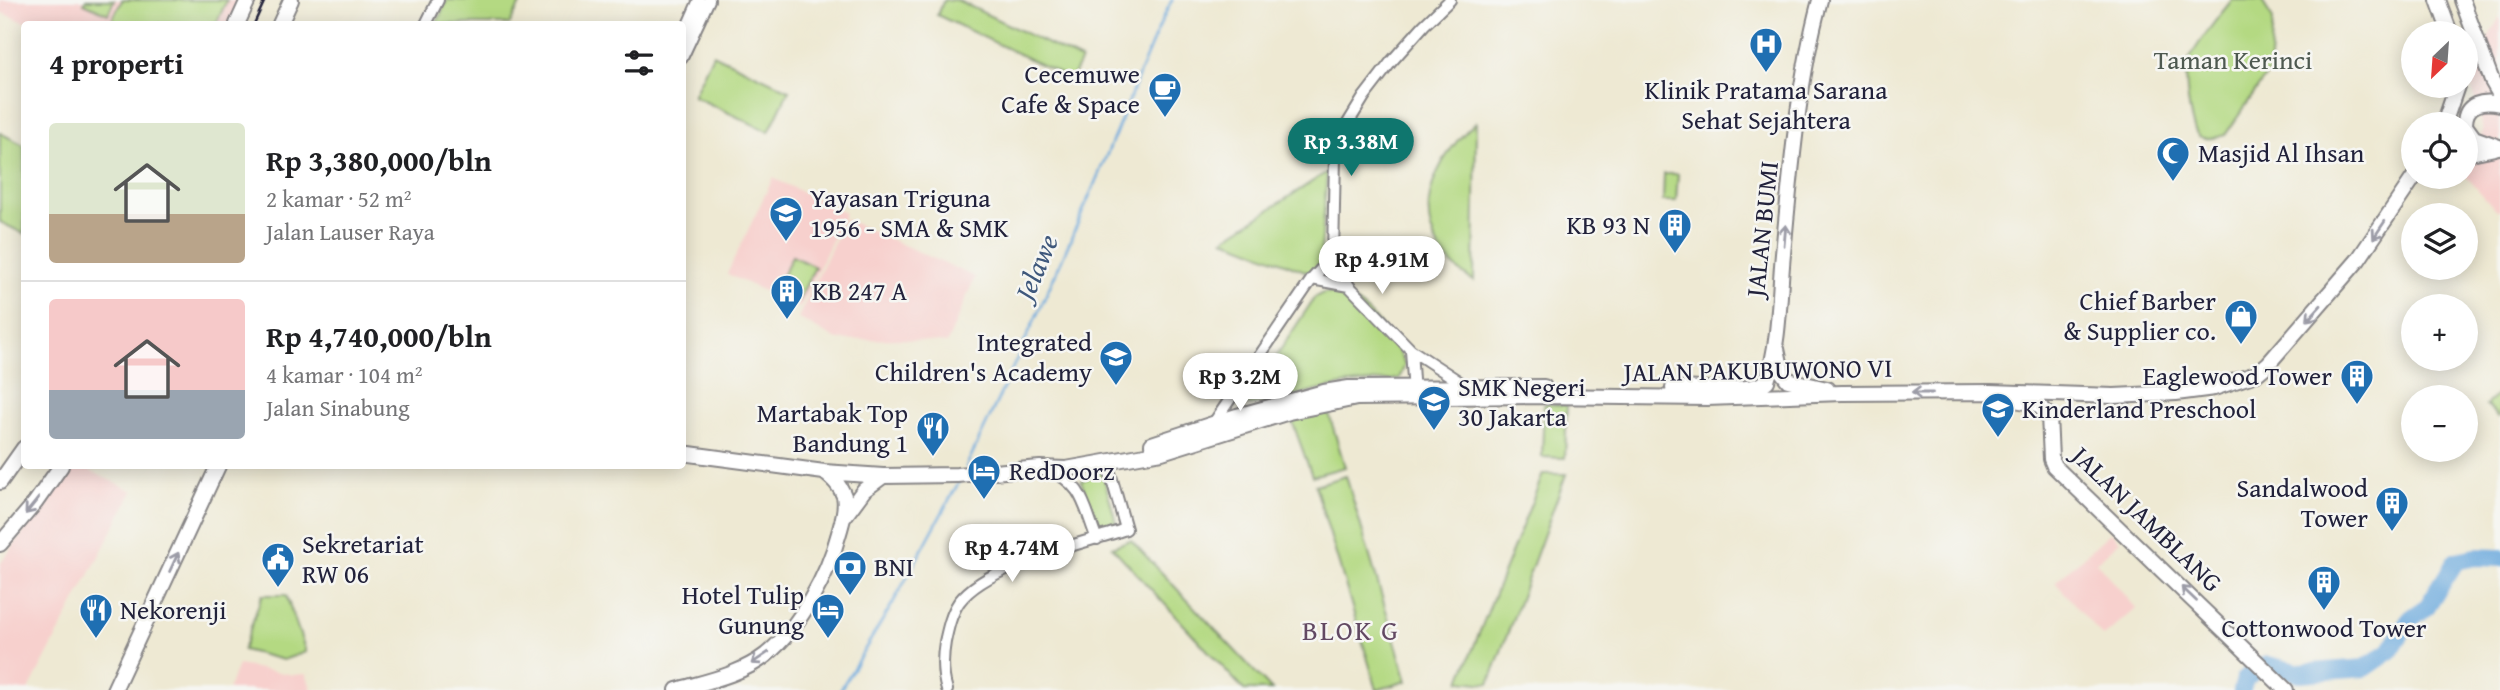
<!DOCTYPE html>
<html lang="id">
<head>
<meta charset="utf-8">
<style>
  :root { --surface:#fff; --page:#f6f6f6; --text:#202124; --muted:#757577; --line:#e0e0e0; --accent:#0f766e }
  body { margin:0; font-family:"Gentium Book Plus",serif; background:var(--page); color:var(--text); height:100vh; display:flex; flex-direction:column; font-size:26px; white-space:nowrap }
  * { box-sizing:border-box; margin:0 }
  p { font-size:23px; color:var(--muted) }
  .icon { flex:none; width:38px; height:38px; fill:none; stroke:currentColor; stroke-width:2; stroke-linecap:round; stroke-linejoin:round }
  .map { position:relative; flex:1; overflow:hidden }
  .details { position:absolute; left:21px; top:21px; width:665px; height:448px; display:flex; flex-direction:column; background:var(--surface); border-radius:7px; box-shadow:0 4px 18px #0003 }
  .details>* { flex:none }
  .needle { width:46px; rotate:205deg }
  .buttons { position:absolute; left:2401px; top:21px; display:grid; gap:14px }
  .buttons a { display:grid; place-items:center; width:77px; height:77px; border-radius:50%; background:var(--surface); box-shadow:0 4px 18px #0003; font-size:35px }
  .price { position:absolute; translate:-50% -60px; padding:0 16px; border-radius:24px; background:#fff; color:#222; font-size:23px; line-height:46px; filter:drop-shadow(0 2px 4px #0008) }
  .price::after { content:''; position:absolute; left:50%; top:42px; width:21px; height:16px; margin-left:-10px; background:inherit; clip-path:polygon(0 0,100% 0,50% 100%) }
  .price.selected { background:var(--accent); color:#fff }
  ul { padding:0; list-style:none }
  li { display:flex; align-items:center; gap:21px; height:175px; padding:0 28px }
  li+li { border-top:2px solid var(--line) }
  li span { display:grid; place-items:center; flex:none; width:196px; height:140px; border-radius:7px; color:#555 }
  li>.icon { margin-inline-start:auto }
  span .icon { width:84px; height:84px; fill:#fffc; stroke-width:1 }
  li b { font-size:30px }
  h2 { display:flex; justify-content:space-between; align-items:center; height:84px; padding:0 28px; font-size:30px }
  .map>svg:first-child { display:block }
  .built { fill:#f7d0cd }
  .green { fill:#b4d982; stroke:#6b7e5e; stroke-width:2 }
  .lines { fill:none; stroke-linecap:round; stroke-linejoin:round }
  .stream { stroke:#6aa9dd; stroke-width:2.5 }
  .river { stroke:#6aa9dd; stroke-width:18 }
  .tertiary-casing { stroke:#888687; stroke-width:14 }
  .primary-casing { stroke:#888687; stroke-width:18 }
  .tertiary { stroke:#fff; stroke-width:10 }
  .primary { stroke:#fff; stroke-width:14 }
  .rail { stroke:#22223b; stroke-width:2.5 }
  .oneway { stroke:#9c9ca7 }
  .labels { text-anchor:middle; stroke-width:5; stroke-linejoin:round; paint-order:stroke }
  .park-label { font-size:26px; fill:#4e5950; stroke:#f6f6f2 }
  .poi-label { font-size:26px; fill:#22223b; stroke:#f6f6f2; text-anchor:start }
  .street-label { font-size:26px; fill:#22223b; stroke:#f6f6f2 }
  .water-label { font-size:28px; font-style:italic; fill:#3f587c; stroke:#f6f6f2 }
  .neighbourhood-label { font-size:28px; letter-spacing:2px; fill:#624963; stroke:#f6f6f2 }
</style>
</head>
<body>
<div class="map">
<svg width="2500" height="690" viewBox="0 0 2500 690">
  <rect width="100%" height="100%" fill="#f6f6f2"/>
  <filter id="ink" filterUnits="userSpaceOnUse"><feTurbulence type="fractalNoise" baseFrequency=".0143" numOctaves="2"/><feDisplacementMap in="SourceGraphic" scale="14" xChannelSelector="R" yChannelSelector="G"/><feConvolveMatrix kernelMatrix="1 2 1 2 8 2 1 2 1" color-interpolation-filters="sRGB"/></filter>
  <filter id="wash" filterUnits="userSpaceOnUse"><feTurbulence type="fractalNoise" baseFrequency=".00686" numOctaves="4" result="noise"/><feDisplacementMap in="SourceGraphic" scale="28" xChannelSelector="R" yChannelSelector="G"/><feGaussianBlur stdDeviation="1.57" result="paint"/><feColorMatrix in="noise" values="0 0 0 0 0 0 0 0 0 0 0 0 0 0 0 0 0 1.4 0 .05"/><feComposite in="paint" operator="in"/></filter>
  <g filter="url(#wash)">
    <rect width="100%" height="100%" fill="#eee9d3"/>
    <!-- built -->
    <path class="built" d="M0,0H245L233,24H29L0,12Z
      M2500,17V211L2494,208L2466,176V169L2483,131L2468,72Z
      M773,178L845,213L800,308L727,274Z
      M845,219L975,277L947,343L901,339L837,340L798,318Z
      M72,466H80L133,491L29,690H0V564Z
      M2111,532L2120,541L2096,562L2136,608L2103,637L2055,582Z
      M238,665L294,675L306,674L312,690H228Z"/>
    <!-- green -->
    <path class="green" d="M86,0H114L108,14L84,3Z
      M122,0H227L216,24H110Z
      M447,0H522L510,24H436Z
      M944,0H957L1081,60L1071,79L937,15Z
      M2232,0H2261L2273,19L2269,72L2225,135C2217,137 2206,141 2199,136C2189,128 2185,80 2187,67C2189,53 2222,12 2232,0Z
      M713,54L789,90L769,132L693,96Z
      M1476,122L1474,281C1405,240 1422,169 1476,122Z
      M0,133L24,145V234L0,222Z
      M1327,172L1320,264L1310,273L1224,239Z
      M1664,174H1678L1676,201H1663Z
      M792,256L815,267L798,301L775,290Z
      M1335,292C1367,303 1392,335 1405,365L1399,379L1342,385L1251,406L1246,403V395L1277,355L1315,297L1323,293Z
      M2500,392V415L2498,417L2486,405Z
      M1544,404L1567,405L1565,458L1542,457Z
      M1327,407L1345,467L1312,476L1291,418Z
      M1102,471L1116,522L1099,529L1081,481Z
      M1543,474H1566L1489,684L1460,681Z
      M1346,476L1407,681L1377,690L1315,485Z
      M1130,540H1131L1272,690H1244L1112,547Z
      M262,595H286L306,652L283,660L243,650Z"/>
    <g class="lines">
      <!-- stream -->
      <path class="stream" d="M966,467C1017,360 1067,252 1112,142C1132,95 1148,46 1172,0
        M840,690L893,603L960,480"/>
      <!-- river -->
      <path class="river" d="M2242,690L2245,679L2255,670L2268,665L2300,673L2365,668L2390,651L2410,619L2427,607L2456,561L2476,557L2500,558"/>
    </g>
  </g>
  <g filter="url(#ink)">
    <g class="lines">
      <defs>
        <path id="tertiary" d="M1450,0L1424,25L1391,62L1364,97L1345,128L1335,156L1333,256L1349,286L1411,350L1466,386
          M426,24L438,0
          M682,38L699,0
          M682,58L709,0
          M1312,279L1349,286
          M1411,350L1414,394
          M1213,424L1312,279L1333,256
          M1049,470C1084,484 1084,507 1097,539
          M947,690C942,674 942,659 945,642C948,628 951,614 959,602C987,564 1082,544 1126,529L1107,462"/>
        <path id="primary" d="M2438,0L2450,33
          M2462,0L2492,81L2500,95
          M237,24L248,0
          M280,24L291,0
          M2444,124L2457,86
          M2465,124C2465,103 2483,100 2500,104
          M2466,127L2474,138L2499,147
          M2466,154L2495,148
          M1777,349L1782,372L1788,380L1827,389
          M1673,388C1693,388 1753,394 1767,381C1780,341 1779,295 1783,254C1791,169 1798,82 1820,0
          M2015,400L2037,404L2049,415L2051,459L2054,466L2286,690
          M1152,444L1237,416L1324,392L1349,388L1544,387
          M682,453L824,472L883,476L957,475L1040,468L1066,469L1162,452L1289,412L1357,398L1540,396L1707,398L1842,393L1991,392L2114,396L2176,393L2214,388L2256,374L2268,364L2358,260L2414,177
          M0,482L24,448
          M844,517L864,490L883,476
          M0,544L35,503L61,466
          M114,690L218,466
          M677,690C708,681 740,675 766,655C800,627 828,575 839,533C842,522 847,508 844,496C840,485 833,479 824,472"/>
      </defs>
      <!-- tertiary casing -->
      <use href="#tertiary" class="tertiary-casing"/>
      <!-- primary casing -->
      <use href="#primary" class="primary-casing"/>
      <!-- tertiary -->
      <use href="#tertiary" class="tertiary"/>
      <!-- primary -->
      <use href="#primary" class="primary"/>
      <!-- rail -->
      <path class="rail" d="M254,24L265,0"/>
    </g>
    <!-- one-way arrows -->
    <defs><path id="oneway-shaft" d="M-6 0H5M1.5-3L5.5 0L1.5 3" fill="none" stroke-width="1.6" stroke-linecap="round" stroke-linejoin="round" transform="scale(1.75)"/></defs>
    <g class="oneway">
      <use href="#oneway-shaft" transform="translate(2379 230) rotate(124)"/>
      <use href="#oneway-shaft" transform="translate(1785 235) rotate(-85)"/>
      <use href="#oneway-shaft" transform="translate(2314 313) rotate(132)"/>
      <use href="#oneway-shaft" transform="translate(1922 393) rotate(-180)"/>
      <use href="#oneway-shaft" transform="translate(32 506) rotate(129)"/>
      <use href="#oneway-shaft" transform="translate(174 562) rotate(-65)"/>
      <use href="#oneway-shaft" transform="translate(2189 594) rotate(-136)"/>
      <use href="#oneway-shaft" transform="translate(760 658) rotate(146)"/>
    </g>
  </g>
  <!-- icons -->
  <defs>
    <symbol id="hospital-pin" viewBox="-11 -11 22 30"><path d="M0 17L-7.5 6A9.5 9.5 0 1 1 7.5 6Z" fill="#1f6fb2" stroke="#f6f6f2"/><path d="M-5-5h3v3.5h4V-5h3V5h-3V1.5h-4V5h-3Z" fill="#fff"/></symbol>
    <symbol id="cafe-pin" viewBox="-11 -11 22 30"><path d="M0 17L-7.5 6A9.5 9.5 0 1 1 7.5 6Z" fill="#1f6fb2" stroke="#f6f6f2"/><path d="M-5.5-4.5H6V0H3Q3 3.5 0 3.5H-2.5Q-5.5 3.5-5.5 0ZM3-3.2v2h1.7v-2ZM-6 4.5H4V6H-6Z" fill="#fff"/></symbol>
    <symbol id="mosque-pin" viewBox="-11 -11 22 30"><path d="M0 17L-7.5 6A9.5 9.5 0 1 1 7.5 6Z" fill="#1f6fb2" stroke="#f6f6f2"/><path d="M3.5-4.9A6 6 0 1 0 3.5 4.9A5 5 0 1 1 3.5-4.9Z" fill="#fff"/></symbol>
    <symbol id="school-pin" viewBox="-11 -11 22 30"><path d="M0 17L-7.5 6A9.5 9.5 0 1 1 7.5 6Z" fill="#1f6fb2" stroke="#f6f6f2"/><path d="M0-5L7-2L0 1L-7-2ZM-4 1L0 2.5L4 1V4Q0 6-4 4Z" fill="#fff"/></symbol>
    <symbol id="building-pin" viewBox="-11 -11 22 30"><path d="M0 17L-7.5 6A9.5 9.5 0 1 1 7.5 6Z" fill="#1f6fb2" stroke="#f6f6f2"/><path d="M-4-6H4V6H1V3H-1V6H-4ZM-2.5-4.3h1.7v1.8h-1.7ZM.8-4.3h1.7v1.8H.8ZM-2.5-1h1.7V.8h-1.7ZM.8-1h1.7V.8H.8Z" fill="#fff"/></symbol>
    <symbol id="shop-pin" viewBox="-11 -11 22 30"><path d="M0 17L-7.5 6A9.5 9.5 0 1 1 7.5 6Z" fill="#1f6fb2" stroke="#f6f6f2"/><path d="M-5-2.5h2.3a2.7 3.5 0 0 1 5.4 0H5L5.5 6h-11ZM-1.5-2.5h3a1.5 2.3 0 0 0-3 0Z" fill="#fff"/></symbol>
    <symbol id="restaurant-pin" viewBox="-11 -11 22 30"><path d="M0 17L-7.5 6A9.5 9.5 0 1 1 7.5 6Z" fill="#1f6fb2" stroke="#f6f6f2"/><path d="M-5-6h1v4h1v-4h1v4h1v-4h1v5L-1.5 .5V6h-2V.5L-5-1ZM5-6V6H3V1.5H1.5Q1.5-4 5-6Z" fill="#fff"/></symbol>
    <symbol id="hotel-pin" viewBox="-11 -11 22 30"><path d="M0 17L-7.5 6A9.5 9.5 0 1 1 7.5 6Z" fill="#1f6fb2" stroke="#f6f6f2"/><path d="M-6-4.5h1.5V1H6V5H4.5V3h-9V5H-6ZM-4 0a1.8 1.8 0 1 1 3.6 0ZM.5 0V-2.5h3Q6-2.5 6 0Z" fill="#fff"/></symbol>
    <symbol id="civic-pin" viewBox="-11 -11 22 30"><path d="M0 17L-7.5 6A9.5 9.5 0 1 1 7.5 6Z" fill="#1f6fb2" stroke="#f6f6f2"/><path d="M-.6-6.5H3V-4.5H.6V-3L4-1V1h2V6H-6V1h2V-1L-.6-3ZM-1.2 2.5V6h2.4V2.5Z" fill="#fff"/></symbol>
    <symbol id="bank-pin" viewBox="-11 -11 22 30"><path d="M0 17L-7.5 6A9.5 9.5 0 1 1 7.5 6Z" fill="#1f6fb2" stroke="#f6f6f2"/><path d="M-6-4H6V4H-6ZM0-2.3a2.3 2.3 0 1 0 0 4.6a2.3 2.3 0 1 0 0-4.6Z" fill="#fff"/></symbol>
  </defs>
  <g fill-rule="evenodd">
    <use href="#hospital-pin" x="1747" y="25" width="38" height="52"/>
    <use href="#cafe-pin" x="1146" y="70" width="38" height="52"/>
    <use href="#mosque-pin" x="2154" y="134" width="38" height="52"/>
    <use href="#school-pin" x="767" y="194" width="38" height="52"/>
    <use href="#building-pin" x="1656" y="206" width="38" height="52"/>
    <use href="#building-pin" x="768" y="272" width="38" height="52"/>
    <use href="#shop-pin" x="2222" y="297" width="38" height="52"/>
    <use href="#school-pin" x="1097" y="338" width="38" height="52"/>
    <use href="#building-pin" x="2338" y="357" width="38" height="52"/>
    <use href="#school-pin" x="1415" y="383" width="38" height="52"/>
    <use href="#school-pin" x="1979" y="390" width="38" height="52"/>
    <use href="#restaurant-pin" x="914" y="409" width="38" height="52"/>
    <use href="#hotel-pin" x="965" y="452" width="38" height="52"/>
    <use href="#building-pin" x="2373" y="484" width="38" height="52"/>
    <use href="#civic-pin" x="259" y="540" width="38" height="52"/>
    <use href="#bank-pin" x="831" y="548" width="38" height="52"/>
    <use href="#building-pin" x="2305" y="563" width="38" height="52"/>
    <use href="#restaurant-pin" x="77" y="591" width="38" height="52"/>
    <use href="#hotel-pin" x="809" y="591" width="38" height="52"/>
  </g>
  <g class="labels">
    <!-- park labels -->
    <g class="park-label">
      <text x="2233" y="69">Taman Kerinci</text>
    </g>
    <!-- poi labels -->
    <g class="poi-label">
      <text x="1140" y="83" text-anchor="end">Cecemuwe<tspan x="1140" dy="30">Cafe &amp; Space</tspan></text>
      <text x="1766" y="99" text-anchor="middle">Klinik Pratama Sarana<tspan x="1766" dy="30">Sehat Sejahtera</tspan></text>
      <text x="2198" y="162">Masjid Al Ihsan</text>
      <text x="810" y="207">Yayasan Triguna<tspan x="810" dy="30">1956 - SMA &amp; SMK</tspan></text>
      <text x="1650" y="234" text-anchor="end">KB 93 N</text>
      <text x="812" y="300">KB 247 A</text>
      <text x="2216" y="310" text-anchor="end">Chief Barber<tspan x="2216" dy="30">&amp; Supplier co.</tspan></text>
      <text x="1092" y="351" text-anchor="end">Integrated<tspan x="1092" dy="30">Children's Academy</tspan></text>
      <text x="2332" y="385" text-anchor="end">Eaglewood Tower</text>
      <text x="1458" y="396">SMK Negeri<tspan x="1458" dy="30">30 Jakarta</tspan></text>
      <text x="2022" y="418">Kinderland Preschool</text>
      <text x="908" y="422" text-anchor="end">Martabak Top<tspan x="908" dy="30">Bandung 1</tspan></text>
      <text x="1009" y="480">RedDoorz</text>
      <text x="2368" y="497" text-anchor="end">Sandalwood<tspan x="2368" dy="30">Tower</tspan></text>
      <text x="302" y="553">Sekretariat<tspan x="302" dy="30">RW 06</tspan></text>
      <text x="874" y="576">BNI</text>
      <text x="804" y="604" text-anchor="end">Hotel Tulip<tspan x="804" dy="30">Gunung</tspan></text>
      <text x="120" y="619">Nekorenji</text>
      <text x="2324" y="637" text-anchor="middle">Cottonwood Tower</text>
    </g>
    <!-- street labels -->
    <g class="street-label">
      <text transform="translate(1762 229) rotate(-84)" y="9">JALAN BUMI</text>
      <text transform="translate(1758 370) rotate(-1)" y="9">JALAN PAKUBUWONO VI</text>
      <text transform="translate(2147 519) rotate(44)" y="9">JALAN JAMBLANG</text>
    </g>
    <!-- water labels -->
    <g class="water-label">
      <text transform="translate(1036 267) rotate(-67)" y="10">Jelawe</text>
    </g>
    <!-- neighbourhood labels -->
    <g class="neighbourhood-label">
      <text x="1351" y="640">BLOK G</text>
    </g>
  </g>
</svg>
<div class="buttons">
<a><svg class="needle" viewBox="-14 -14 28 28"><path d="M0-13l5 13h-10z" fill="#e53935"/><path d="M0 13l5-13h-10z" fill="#757577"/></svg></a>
<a><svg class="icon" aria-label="locate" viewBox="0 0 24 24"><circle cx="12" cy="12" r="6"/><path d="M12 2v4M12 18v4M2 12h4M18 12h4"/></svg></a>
<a><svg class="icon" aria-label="layers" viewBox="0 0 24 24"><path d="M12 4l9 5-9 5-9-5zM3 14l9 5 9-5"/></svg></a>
<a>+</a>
<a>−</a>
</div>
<b class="price selected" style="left:1351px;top:178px">Rp 3.38M</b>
<b class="price" style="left:1382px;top:296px">Rp 4.91M</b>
<b class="price" style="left:1240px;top:413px">Rp 3.2M</b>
<b class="price" style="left:1012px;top:584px">Rp 4.74M</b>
<section class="details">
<h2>4 properti<svg class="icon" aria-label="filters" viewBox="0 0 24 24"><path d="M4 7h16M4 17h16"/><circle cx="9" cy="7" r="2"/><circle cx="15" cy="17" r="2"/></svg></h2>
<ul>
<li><span style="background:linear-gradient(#dfe7d0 65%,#b9a48a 0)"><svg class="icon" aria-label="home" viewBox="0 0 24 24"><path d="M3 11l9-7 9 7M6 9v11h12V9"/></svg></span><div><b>Rp 3,380,000/bln</b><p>2 kamar · 52 m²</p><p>Jalan Lauser Raya</p></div></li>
<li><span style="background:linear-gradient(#f6c9c9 65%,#9aa5b1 0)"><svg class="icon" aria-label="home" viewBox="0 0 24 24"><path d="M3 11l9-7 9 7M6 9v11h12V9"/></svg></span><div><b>Rp 4,740,000/bln</b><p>4 kamar · 104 m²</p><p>Jalan Sinabung</p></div></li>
</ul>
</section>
</div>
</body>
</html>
